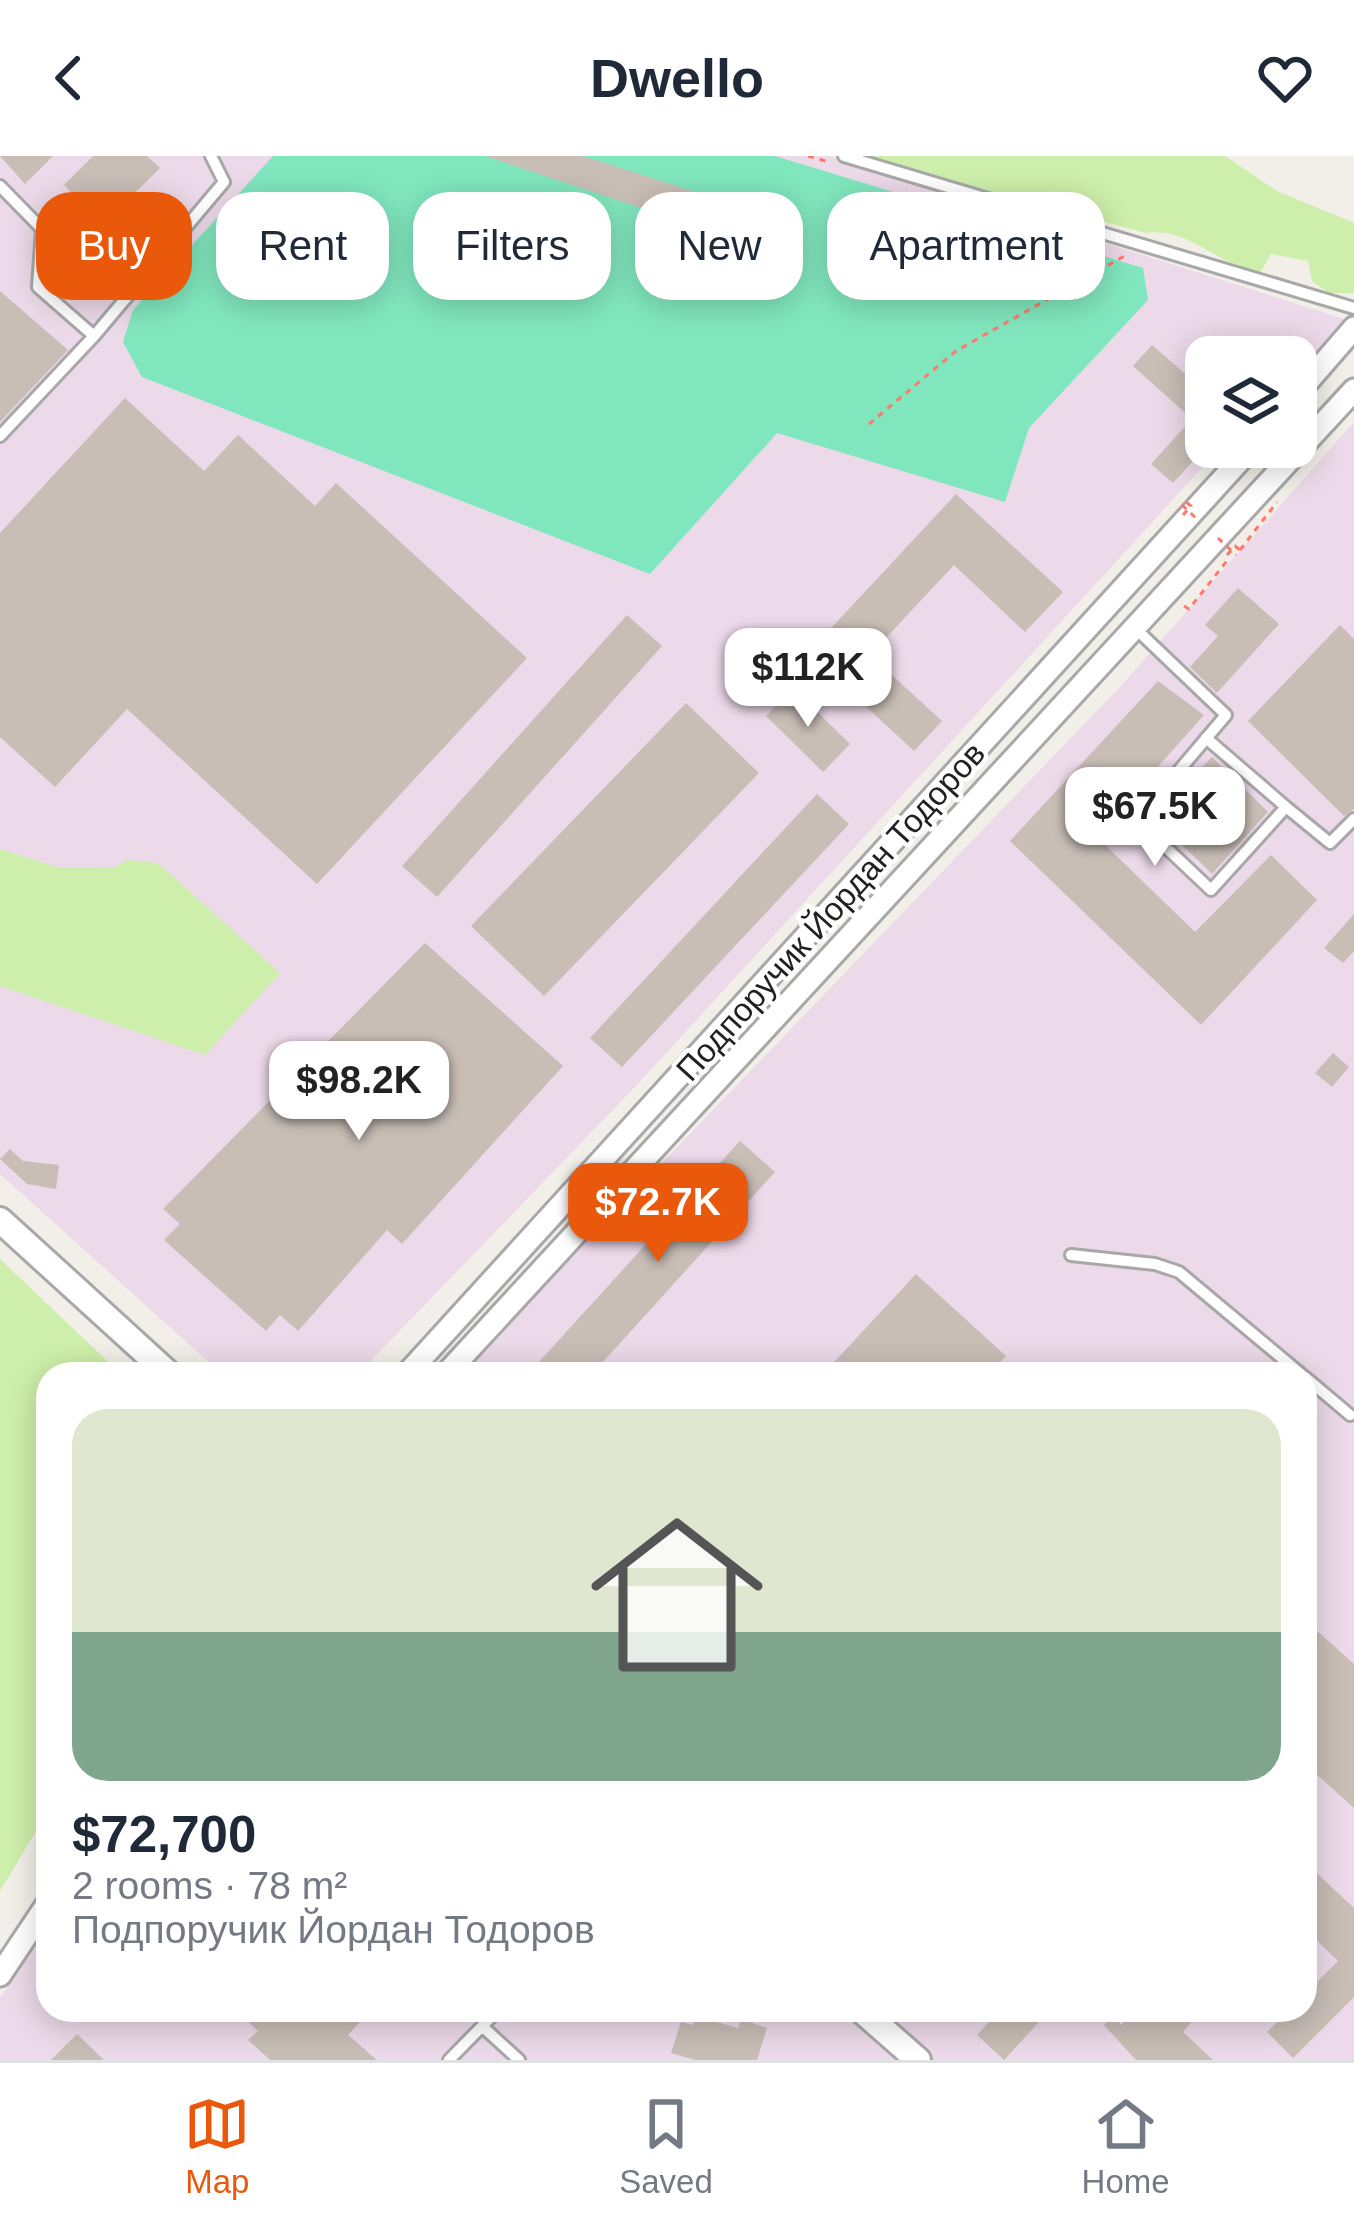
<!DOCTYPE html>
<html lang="en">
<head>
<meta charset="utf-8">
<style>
  :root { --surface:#fff; --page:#f2f2f3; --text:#1f2937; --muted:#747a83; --line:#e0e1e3; --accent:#ea580c }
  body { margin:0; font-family:Helvetica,sans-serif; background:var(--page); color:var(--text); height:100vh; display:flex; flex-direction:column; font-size:45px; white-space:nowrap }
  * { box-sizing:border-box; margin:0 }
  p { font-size:39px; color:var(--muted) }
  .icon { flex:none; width:66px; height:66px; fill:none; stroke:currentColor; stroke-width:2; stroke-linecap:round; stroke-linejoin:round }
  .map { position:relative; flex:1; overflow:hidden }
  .details { position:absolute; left:36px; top:1206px; width:1281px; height:660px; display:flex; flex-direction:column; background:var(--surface); border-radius:36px; box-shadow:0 6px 30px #0003 }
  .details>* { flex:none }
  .guide { position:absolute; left:36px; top:36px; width:1284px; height:108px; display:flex; gap:24px }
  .controls { position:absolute; left:1185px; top:180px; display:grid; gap:24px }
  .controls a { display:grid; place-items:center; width:132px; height:132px; border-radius:24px; background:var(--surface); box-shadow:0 6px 30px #0003; font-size:60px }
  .price { position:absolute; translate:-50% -102px; padding:0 27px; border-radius:24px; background:#fff; color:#222; font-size:39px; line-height:78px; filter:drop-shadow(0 3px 6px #0008) }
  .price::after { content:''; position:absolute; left:50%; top:72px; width:36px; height:27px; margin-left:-18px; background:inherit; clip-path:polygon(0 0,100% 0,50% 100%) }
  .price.on { background:var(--accent); color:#fff }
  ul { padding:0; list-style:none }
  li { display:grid; align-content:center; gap:24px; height:636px; padding:0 36px }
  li+li { border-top:3px solid var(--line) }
  li span { display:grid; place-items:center; height:372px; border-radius:36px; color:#555 }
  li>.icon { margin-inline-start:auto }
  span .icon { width:216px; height:216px; fill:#fffc; stroke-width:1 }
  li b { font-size:51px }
  .tag { padding:0 42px; border-radius:36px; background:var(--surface); box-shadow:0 6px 30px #0003; font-size:42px; line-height:108px }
  .tag.on { background:var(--accent); color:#fff }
  header { display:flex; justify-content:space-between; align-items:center; height:156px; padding:0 36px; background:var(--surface); font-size:54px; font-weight:600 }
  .tabs { display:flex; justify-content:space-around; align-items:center; height:168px; border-top:3px solid var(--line); background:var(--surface); font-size:33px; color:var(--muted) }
  .tabs a { display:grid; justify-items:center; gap:6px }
  .tabs .on { color:var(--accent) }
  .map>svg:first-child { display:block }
  .industrial { fill:#ecd9e9 }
  .grass { fill:#ceefab }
  .pitch { fill:#80e6bd }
  .building { fill:#c8beb6 }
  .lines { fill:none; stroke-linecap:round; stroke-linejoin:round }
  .service-casing { stroke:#a8a8a8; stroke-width:16 }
  .minor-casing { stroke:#a8a8a8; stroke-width:27 }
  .tertiary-casing { stroke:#a8a8a8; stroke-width:30 }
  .path { stroke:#ff786c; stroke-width:3; stroke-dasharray:6 6; stroke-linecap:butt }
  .service { stroke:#fff; stroke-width:10 }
  .minor { stroke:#fff; stroke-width:21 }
  .tertiary { stroke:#fff; stroke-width:24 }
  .path-bridge { stroke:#ff786c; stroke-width:3; stroke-dasharray:6 6; stroke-linecap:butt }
  .labels { text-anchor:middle; stroke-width:9; stroke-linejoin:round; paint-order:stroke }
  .street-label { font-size:33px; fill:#212121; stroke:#fff }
</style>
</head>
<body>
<header><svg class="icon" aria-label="back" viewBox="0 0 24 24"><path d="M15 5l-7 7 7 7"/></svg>Dwello<svg class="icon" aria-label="heart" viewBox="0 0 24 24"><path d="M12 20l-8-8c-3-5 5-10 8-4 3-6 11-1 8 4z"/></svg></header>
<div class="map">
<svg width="1354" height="1904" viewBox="0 0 1354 1904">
  <rect width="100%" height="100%" fill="#f2eee8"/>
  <!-- industrial -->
  <path class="industrial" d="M0,0H830L1354,166L1296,218V201H1206V291H1221L635,931L358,1218H222L0,1018Z
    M1354,266V1904H0V1842L48,1771V1854H1305V1218H459L1120,531Z"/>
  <!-- grass -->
  <path class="grass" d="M859,0H1225L1277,35L1354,67V137H1329L1312,125L1308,105L1271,98L1260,117C1218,109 1187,70 1146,77Z
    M0,693L60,712L115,711L128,704L158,707L280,817L205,899L0,830Z
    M0,1103L121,1218H48V1655L0,1735Z"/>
  <!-- pitch -->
  <path class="pitch" d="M273,0H775L1143,112L1148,144L1029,272L1005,346L777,277L650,418L142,221L123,186L133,154Z"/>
  <!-- building -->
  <path class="building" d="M0,0H53L25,28Z
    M93,0H147L160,12L103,68L64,29Z
    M485,0H583L702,38L692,69Z
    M0,135L68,194L0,266Z
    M1152,189L1206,236V291L1173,327L1151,308L1192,263L1133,210Z
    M125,242L204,315L238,279L315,350L336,327L527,502L317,728L127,553L55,631L0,581V377Z
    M956,338L1063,436L1025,476L954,409L870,499L942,565L914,595L808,497Z
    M1238,432L1279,468L1217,537L1190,511L1218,480L1205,469Z
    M627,459L662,490L437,741L402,710Z
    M1340,469L1354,483V653L1344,660L1248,565Z
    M1158,525L1204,559L1096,680L1195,776L1271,699L1317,744L1201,869L1010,685Z
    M793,532L850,588L823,616L766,560Z
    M686,547L759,617L544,840L471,770Z
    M1212,601L1268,656L1212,718L1154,661Z
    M817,638L849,668L622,911L590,882Z
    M1354,758V795L1343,807L1324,792Z
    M425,787L563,910L402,1088L387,1074L298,1175L280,1159L266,1175L164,1084L180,1068L163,1053Z
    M1333,897L1349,911L1332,931L1315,917Z
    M740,985L775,1016L592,1218H528Z
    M10,993L23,1005L59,1009L56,1033L27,1028L0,1003Z
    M916,1118L1006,1200L989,1218H823Z
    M1305,1464L1354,1508V1652L1305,1608Z
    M1305,1706L1354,1752V1841L1293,1902L1267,1876L1289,1854H1305V1838L1338,1805L1305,1773Z
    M236,1854H371L348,1879L377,1904H270L248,1884L258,1875Z
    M1000,1854H1050L1004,1904L977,1879Z
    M1135,1854H1202L1183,1876L1213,1904H1136L1104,1869L1113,1859L1121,1869Z
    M696,1860L738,1872L741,1863L767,1872L757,1904H695L671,1897L681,1866L693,1869Z
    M77,1878L104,1904H51Z"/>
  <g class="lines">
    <defs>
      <path id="service" d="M844,0L1354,152
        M0,30L42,73L38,131L94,180
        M0,280L94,180L224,26L211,0
        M1136,473L1226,559L1137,664L1211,734L1286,651L1206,582
        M1286,651L1330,687L1354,663
        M1071,1099L1155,1108L1179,1116L1301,1218
        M1305,1221L1350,1259
        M483,1871L519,1904
        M449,1904L498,1854"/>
      <path id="minor" d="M1296,239L1354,172
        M407,1218L1252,291
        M446,1218L1354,234
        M0,1819L48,1747"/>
      <path id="tertiary" d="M0,1064L169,1218
        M861,1854L918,1904"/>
    </defs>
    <!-- service casing -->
    <use href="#service" class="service-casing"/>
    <!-- minor casing -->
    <use href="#minor" class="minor-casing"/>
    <!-- tertiary casing -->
    <use href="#tertiary" class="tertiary-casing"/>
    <!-- path -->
    <path class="path" d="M808,0L829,6
      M869,268L956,195L1128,98
      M1240,394L1277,346
      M1184,450L1189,453L1230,401"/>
    <!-- service -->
    <use href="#service" class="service"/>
    <!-- minor -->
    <use href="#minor" class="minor"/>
    <!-- tertiary -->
    <use href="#tertiary" class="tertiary"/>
    <!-- path-bridge -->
    <path class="path-bridge" d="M1182,349L1196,362
      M1183,359L1191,350L1186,346
      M1218,382L1236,399
      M1227,399L1235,390L1240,394"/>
  </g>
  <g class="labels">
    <!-- street labels -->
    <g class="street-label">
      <text transform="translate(830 755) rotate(-48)" y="12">Подпоручик Йордан Тодоров</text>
    </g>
  </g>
</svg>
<div class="controls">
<a><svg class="icon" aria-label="layers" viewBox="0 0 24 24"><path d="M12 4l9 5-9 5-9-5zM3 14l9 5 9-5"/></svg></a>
</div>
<b class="price" style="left:808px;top:574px">$112K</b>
<b class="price" style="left:1155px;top:713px">$67.5K</b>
<b class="price" style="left:359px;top:987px">$98.2K</b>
<b class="price on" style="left:658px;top:1109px">$72.7K</b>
<div class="guide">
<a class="tag on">Buy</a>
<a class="tag">Rent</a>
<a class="tag">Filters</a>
<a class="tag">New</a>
<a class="tag">Apartment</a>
</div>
<section class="details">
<ul>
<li><span style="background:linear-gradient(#dfe7d0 60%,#7fa58c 0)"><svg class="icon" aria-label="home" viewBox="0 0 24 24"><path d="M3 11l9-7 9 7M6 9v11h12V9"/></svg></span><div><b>$72,700</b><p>2 rooms · 78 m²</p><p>Подпоручик Йордан Тодоров</p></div></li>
</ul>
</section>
</div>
<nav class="tabs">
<a class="on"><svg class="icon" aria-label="map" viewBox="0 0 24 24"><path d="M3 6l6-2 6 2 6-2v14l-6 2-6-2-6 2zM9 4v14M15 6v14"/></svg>Map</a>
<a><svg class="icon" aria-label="saved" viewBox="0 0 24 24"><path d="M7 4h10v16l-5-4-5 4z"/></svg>Saved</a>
<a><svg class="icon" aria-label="home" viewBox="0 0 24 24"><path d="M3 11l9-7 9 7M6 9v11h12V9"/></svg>Home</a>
</nav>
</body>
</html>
